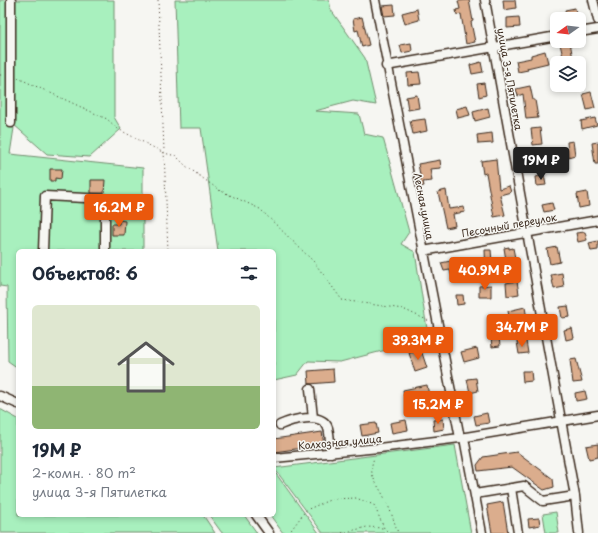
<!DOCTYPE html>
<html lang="ru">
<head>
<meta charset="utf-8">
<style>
  :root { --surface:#fff; --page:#f6f6f7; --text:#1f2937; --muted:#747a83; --line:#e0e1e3; --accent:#ea580c }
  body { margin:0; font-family:"Playpen Sans",sans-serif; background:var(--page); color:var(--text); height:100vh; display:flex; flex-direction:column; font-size:15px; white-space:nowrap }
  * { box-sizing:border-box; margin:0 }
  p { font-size:13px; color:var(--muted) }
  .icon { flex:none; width:22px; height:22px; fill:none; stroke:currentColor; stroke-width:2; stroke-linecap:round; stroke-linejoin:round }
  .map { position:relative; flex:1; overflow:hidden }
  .drawer { position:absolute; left:16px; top:249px; width:260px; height:268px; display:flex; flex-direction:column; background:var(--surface); border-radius:6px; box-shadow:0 2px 6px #0003 }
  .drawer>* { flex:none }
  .needle { width:26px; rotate:256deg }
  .tools { position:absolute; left:550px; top:12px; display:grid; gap:8px }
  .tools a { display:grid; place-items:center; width:36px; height:36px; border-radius:6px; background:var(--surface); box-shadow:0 2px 6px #0003; font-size:20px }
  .price { position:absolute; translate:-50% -34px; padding:0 9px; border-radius:4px; background:var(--accent); color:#fff; font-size:13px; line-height:26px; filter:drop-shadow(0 1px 2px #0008) }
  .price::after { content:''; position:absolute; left:50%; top:24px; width:12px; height:9px; margin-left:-6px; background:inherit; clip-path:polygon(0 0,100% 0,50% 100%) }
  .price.on { background:#222; color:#fff }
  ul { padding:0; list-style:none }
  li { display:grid; align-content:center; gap:8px; height:212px; padding:0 16px }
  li+li { border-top:1px solid var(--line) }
  li span { display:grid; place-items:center; height:124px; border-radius:6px; color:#555 }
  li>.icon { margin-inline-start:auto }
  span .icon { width:72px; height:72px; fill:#fffc; stroke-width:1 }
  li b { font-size:17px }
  h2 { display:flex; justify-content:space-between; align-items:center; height:48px; padding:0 16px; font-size:17px }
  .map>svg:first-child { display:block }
  .green { fill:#a8f0be; stroke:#728d6e }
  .building { fill:#dbad8d; stroke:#3b2a1e }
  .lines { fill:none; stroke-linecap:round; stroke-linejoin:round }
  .minor-casing { stroke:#3b2a1e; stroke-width:11 }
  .path { stroke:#3b2a1e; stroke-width:1; stroke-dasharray:1 3; stroke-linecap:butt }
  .minor { stroke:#f6f6f2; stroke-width:8 }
  .labels { text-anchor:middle; stroke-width:3; stroke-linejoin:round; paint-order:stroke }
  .street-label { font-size:10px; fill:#3b2a1e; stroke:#f6f6f2 }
</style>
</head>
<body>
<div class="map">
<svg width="598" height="533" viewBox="0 0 598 533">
  <rect width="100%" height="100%" fill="#f6f6f2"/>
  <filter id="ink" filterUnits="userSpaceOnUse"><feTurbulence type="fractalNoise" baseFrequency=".025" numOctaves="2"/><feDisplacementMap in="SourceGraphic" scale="8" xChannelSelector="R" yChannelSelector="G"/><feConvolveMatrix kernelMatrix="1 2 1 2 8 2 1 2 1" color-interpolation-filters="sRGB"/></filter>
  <g filter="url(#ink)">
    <!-- green -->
    <path class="green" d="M0,0H8V127L14,128L10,154L143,168V251H18V368L8,361L7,287L0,286Z
      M14,0H114V117L121,129L90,157L47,154L13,124Z
      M175,0H329L331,10L365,58L376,105L353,101L315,111L359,114L364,134L383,138L409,232L401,244L415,252L427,329L386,350L340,362L308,361L297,375L274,380V251H218L201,128H179Z
      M0,409L18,419V515H203L215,533H0Z
      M455,445L471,533H323L274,468Z
      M274,471L319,533H283L270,515H274Z
      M556,512L559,533H546L543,514Z
      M209,515H244L257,533H222Z"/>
    <!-- building -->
    <path class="building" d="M469,0L473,21L471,22L475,42L466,44L461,14L457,15L456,10L460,9L458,1Z
      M503,0H515L516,8L504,10Z
      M394,5L395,15L384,16L382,6Z
      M575,8L577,19H567L565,10Z
      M417,9L419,20L405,24L402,13Z
      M362,17L369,45L362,47L358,30L355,31L353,19Z
      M519,17L520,27L507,28V18Z
      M570,42L573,59L564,61L560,44Z
      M411,43L412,51L402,53L400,45Z
      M545,51L548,63L527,68L528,70L518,72L516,61L531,58V55Z
      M481,62L483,72L472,74L470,65Z
      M419,72L421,84L408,85L407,73Z
      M484,83L486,95L479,97L477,84Z
      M530,86L533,100H535L538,118L526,119L523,94L518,96L516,89Z
      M591,92L595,108L587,110L583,94Z
      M417,95L419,108L408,110L406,97Z
      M467,106L470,115L458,118L456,109Z
      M488,108L490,117L475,121L473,112Z
      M595,118L597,125L582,129L581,121Z
      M425,119L427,131L413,134L410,121Z
      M540,128L542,144L533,145L531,129Z
      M492,133L493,143L478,144L477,135Z
      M573,141L575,155L568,157L567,142Z
      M598,142V164H595L592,143Z
      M496,159L499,189L509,186L511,192L500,195L505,215L494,217L486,173L483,174L481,161Z
      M440,160L441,168L430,169L432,181L423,182L424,186L417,187L416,181L421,180L418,164Z
      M50,169H62L61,179L55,178V181H50Z
      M544,175L546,185L537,186L536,177Z
      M91,180H105L104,193H91Z
      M446,190L449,209L464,207L465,212L453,214L455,226L446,228L438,192Z
      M587,192L589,206L579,208L577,194Z
      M552,203L554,210L544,212L542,205Z
      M119,220L125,221L124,235H112V224H119Z
      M585,232L587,240L578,242L576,233Z
      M598,241V250L591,251L589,243Z
      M509,247V249L513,248L515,258L506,260L504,248Z
      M557,247L560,262L550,264L547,249Z
      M485,250H491L492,262H490L492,274L486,275Z
      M455,260L462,280L453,282L450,270L444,271L441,263Z
      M562,273L564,287L554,289L551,275Z
      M517,281L519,294L507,296L506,283Z
      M491,285V297H479V286Z
      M456,295H463L464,304L457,305Z
      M568,306L570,317L562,318L560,307Z
      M525,307L527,319L510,322L508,311Z
      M572,328L574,338L566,340L564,330Z
      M491,337H499L500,346L492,347Z
      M526,341L528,353L519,354L517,342Z
      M477,348L479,358L464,362L461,352Z
      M421,350L427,368L415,372L409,353Z
      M576,359L582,382L573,383L570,360Z
      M333,369L334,382L309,384L308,371Z
      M522,371H531L532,381L523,382Z
      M476,378L478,391L470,393L467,379Z
      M427,385L430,401L440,399L442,408L431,410L430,404L414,405L413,395L404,396L403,390Z
      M585,391L587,399L576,401L575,393Z
      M487,413L489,423L476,425L474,416Z
      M443,419L444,429L434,431L433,420Z
      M406,420L408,430L392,433L390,423Z
      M376,423L378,433L362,436L360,425Z
      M322,432L324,445L274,452V439Z
      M598,444V457L589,459L586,446Z
      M517,452L553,479L554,487L544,490L512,467L478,471L477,465L483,457Z
      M503,502L508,533H492L487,505Z
      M539,518L540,525L529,527L528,519Z"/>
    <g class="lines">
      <defs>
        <path id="minor" d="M375,0L460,438
          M485,0L563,431L575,496L579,533
          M593,0L598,20
          M579,32L598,29
          M386,66L557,36
          M11,123V0
          M43,251L45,196L105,199V251
          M423,251L598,220
          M310,389L313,418
          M0,396L18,404
          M280,425C291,420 322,411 328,428C330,435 330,445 331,453
          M464,438L482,533
          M274,458L379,448L460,438L598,415
          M511,488L518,533
          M475,494L524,486L543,501L575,496
          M256,515L269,533"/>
      </defs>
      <!-- minor casing -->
      <use href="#minor" class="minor-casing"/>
      <!-- path -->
      <path class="path" d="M158,0L168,251
        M0,75H4
        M18,78L107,119L118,129L164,153L176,156L186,166L219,190L260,209L314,262L342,300L403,309L429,321
        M375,456C366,475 377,482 384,497C390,508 394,521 398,533
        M289,533L306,510L332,499L356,498L374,505L384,528L389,533
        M342,533L367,527L383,528"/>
      <!-- minor -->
      <use href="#minor" class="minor"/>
    </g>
  </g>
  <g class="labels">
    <!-- street labels -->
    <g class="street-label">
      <text transform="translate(510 79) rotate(80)" y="4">улица 3-я Пятилетка</text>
      <text transform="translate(424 206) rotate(79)" y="4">Лесная улица</text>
      <text transform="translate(509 225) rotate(-10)" y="4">Песочный переулок</text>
      <text transform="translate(340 442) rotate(-5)" y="4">Колхозная улица</text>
    </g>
  </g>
</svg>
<div class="tools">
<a><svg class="needle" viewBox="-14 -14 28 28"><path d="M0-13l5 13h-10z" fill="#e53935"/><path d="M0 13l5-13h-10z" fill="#747a83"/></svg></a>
<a><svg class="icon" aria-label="layers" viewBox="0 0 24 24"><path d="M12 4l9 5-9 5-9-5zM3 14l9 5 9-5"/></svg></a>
</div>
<b class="price on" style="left:541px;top:181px">19M ₽</b>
<b class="price" style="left:119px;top:228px">16.2M ₽</b>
<b class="price" style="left:485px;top:291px">40.9M ₽</b>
<b class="price" style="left:522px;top:348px">34.7M ₽</b>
<b class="price" style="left:418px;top:361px">39.3M ₽</b>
<b class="price" style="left:438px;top:425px">15.2M ₽</b>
<section class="drawer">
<h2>Объектов: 6<svg class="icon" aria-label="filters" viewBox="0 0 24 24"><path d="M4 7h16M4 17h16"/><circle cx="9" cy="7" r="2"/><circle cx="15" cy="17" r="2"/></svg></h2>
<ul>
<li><span style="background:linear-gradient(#dfe7d0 65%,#8fb573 0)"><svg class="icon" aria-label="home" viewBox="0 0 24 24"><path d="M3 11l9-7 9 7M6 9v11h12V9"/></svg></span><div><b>19M ₽</b><p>2-комн. · 80 m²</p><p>улица 3-я Пятилетка</p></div></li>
</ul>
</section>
</div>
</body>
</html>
